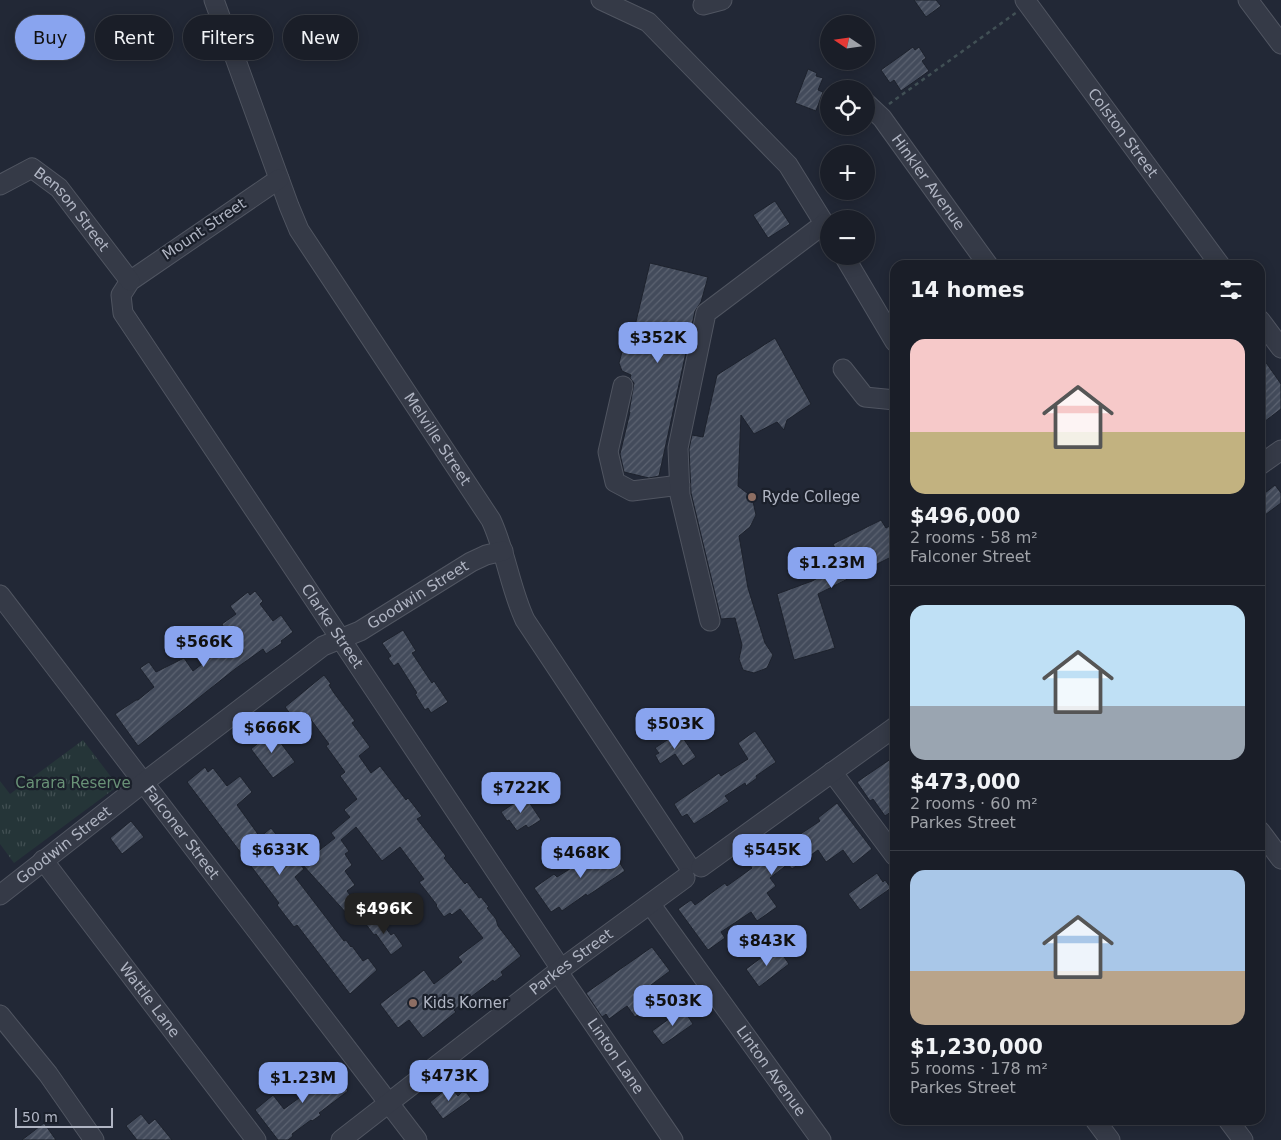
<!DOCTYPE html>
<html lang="en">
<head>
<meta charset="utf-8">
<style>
  :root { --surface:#1a1e28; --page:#232730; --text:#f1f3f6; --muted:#9fa2a8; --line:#383c45; --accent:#89a4ef }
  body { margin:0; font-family:"DejaVu Sans",sans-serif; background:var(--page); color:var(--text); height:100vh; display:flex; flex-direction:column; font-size:19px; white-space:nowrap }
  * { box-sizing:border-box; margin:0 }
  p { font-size:16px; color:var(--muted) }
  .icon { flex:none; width:28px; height:28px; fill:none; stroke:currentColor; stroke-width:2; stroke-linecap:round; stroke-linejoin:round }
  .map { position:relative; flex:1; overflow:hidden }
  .details { position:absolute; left:890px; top:260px; width:375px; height:865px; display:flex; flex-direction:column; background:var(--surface); border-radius:15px; box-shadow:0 2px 12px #0003,0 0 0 1px var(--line) }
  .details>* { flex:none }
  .hud { position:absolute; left:15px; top:15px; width:475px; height:45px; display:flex; gap:10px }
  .needle { width:32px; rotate:283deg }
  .buttons { position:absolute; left:820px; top:15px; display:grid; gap:10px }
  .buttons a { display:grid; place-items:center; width:55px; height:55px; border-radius:50%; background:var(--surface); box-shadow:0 2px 12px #0003,0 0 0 1px var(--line); font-size:25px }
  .scale { position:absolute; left:15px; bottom:12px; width:98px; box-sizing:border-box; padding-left:5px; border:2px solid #b0b5c3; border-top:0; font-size:14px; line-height:18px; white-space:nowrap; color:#b0b5c3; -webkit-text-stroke:4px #1b202b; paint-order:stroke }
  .price { position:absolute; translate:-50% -42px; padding:0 11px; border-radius:10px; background:var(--accent); color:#111; font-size:16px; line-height:32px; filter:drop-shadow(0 1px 2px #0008) }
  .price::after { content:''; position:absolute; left:50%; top:30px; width:15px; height:11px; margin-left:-8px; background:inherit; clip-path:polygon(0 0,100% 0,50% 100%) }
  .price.current { background:#222; color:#fff }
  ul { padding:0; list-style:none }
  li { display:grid; align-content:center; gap:10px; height:265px; padding:0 20px }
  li+li { border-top:1px solid var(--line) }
  li span { display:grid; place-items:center; height:155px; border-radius:15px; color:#555 }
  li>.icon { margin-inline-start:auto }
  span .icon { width:90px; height:90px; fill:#fffc; stroke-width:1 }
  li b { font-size:21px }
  h2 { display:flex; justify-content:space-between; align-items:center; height:60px; padding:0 20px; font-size:21px }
  .chip { padding:0 18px; border-radius:22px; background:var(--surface); box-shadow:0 2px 12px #0003,0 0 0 1px var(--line); font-size:18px; line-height:45px }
  .chip.current { background:var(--accent); color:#111 }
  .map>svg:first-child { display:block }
  .park { fill:url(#park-tufts) }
  .building { fill:url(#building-hatch); stroke:#1d222d }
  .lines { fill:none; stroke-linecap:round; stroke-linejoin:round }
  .minor-casing { stroke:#505561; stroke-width:21 }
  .path { stroke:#415055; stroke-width:2.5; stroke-dasharray:4 4; stroke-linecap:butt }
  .minor { stroke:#353a47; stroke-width:19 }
  .education-dot { fill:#8d6e63; stroke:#1b202b; stroke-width:2 }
  .labels { text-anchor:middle; stroke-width:4.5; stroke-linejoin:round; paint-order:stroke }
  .street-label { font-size:15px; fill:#b0b5c3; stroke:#1b202b }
  .poi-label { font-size:15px; fill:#b0b5c3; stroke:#1b202b; text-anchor:start }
  .park-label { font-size:15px; fill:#699277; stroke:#1b202b }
</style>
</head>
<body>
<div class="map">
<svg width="1281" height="1140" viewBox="0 0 1281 1140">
  <defs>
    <pattern id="park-tufts" width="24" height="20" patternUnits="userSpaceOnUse" patternTransform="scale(1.25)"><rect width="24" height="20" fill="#253538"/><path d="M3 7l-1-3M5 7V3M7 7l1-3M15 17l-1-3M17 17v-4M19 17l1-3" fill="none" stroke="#425053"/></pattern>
    <pattern id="building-hatch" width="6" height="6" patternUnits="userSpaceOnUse" patternTransform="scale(1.25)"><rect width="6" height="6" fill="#434b5b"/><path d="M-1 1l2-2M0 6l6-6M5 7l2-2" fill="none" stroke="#5c6371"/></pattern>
  </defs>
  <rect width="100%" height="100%" fill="#222836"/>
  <!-- park -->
  <path class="park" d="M83,740L118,786L14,863L0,844V781L10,794Z"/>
  <!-- building -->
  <path class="building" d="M914,0H936L941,6L926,17Z
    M913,47L915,50L919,47L926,58L922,61L929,71L901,91L894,80L890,83L881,70Z
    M808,69L817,73L816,76L823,78L818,90L823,92L816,111L795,103Z
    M775,201L790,224L768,238L753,215Z
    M650,263L708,277L701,302L695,311L659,476L649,478L624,472L620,454L630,412H629L634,383L630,378L631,375L622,371L619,363L622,352L661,341L633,334Z
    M775,338L811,404L787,420L784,430L777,422L754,434L741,415L738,486L752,497L756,515L750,527L739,536L748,588L765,643L773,655L767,668L754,673L743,670L739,659L742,645L735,618L721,619L691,493L689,449L692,435L703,437L717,375Z
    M1260,354L1281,384V409L1260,425Z
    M1275,485L1281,493V503L1265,515L1260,508V497Z
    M881,520L886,528L895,523V555L818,594L835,648L794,660L777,594L812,581L844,565L833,544Z
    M255,591L263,601L260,604L273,621L281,615L293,632L281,641L282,643L266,654L263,649L235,669L138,746L115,714L136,700H138L154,687L140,668L149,662L156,672L184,658L193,671L211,657L202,645L220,630L223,626L222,624L236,614L230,606L248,592L250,595Z
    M403,630L416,651L412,653L432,683L434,681L448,702L431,713L428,708L425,710L415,694L417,693L398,663L394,666L388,658L391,656L382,643Z
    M324,675L331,684L329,685L334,693L355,721L352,723L370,747L359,756L371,773L380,766L406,800L408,798L422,816L417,819L446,856L444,858L465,884L467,882L479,898L481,897L489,907L487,908L496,919L498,926L521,956L501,972L503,975L494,982L493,980L454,1010L456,1012L423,1038L409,1020L398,1028L380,1004L424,970L434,984L462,962L458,957L483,938L460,909L452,915L450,913L444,917L436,906L437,905L419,882L424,879L400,847L382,861L356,827L341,840L349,851L345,854L352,865L345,871L355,885L347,891L350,895L349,896L357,906L348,915L302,864L335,838L331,833L350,817L344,810L357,799L340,776L345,772L326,746L329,744L306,713L296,721L285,707Z
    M271,730L295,762L273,778L251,749L257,744L256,741Z
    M755,731L776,762L756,776L757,778L746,786L745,783L725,796L729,801L694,824L687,814L682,817L674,804L719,773L721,776L748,759L738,743Z
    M679,732L696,757L683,766L675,754L660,764L655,755L659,753L655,748Z
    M895,756V809L885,816L873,799L870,801L857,782Z
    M205,767L208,772L213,768L227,786L240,776L252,792L237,805L260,837L271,828L304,869L295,877L344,941L346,940L351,947L352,946L363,961L368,958L377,970L350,994L297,925L294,927L277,905L279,903L187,782Z
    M525,796L541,820L528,828L526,825L517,831L509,820L507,821L501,812Z
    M837,803L872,849L853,864L843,850L826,862L818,850L792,869L788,864L770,878L776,886L767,893L777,907L757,921L751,912L721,932L725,938L708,950L678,909L691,900L695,905L725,883L727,886L752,868L749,864L765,850L768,853L785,841L787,843L820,821L818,818Z
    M131,821L144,837L122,854L110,838Z
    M605,840L625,871L587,896L586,894L562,911L559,907L551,912L534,888L554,874L557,877L593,854L590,850Z
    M877,873L883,882L885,880L891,888L860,910L848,894Z
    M376,915L391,935L394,933L403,946L391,955L376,934L374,935L365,923Z
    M652,947L670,971L647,988L657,1001L635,1017L627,1006L609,1019L606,1014L602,1017L586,993Z
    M773,949L779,957L782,954L789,964L759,987L746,969Z
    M683,1009L693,1024L663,1045L652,1031Z
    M326,1061L348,1091L319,1113L321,1115L312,1121L311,1120L292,1134L293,1136L288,1140H278L255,1110L273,1095L284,1109L318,1084L309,1073Z
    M450,1086L458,1096L462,1092L467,1093L471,1099L443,1119L430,1102Z
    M141,1114L149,1124L155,1119L172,1140H137L126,1126Z
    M44,1123L56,1140H22Z"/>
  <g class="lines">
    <defs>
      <g id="minor">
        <path id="s1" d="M214,0L289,206L299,230L491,520C506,552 510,588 525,620L688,865"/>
        <path d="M601,0L648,22L788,165L829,231"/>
        <path id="s2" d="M1025,0L1220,265"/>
        <path d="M1248,0L1281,44"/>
        <path d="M703,5L722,0"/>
        <path id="s3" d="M866,103L882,118L988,265"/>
        <path id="s4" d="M279,179L130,281L121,295L123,313L561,969"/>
        <path id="s5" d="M0,185L32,168L59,188L130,281"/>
        <path d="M844,256L895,342"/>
        <path d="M1260,320L1281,348"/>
        <path d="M843,369L865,397L895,400"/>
        <path d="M623,386L608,452L615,482L632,491L680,485"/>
        <path d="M1260,465L1281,450"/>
        <path id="s6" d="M0,595L417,1140"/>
        <path d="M710,621L680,495L678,448L706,313L824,224"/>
        <path d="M832,772L895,856"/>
        <path d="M1260,831L1281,859"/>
        <path id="s7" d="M43,860L256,1140"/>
        <path d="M701,867L895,727"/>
        <path id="s8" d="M0,895L143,783L323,646L360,631L471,562L486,555L503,551"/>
        <path id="s9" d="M651,905L821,1140"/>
        <path id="s10" d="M558,972L673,1140"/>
        <path d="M0,1015L48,1074L94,1140"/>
        <path d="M1095,1120L1110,1140"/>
        <path d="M1228,1120L1243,1140"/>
        <path id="s11" d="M341,1140L561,969L685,878"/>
      </g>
    </defs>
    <!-- minor casing -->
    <use href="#minor" class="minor-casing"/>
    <!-- path -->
    <path class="path" d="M889,104L1017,12"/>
    <!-- minor -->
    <use href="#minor" class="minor"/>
  </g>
  <!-- markers -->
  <g class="education-dot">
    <circle cx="752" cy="497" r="5"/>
    <circle cx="413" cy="1003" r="5"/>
  </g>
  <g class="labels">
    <!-- street labels -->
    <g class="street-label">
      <text dy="5" stroke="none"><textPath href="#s2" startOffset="165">Colston Street</textPath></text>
      <text dy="5" stroke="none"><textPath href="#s3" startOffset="101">Hinkler Avenue</textPath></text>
      <text dy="5" stroke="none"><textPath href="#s5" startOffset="94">Benson Street</textPath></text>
      <text transform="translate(204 229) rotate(-34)" y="5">Mount Street</text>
      <text dy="5" stroke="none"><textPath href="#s1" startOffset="496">Melville Street</textPath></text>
      <text dy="5" stroke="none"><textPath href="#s8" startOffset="516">Goodwin Street</textPath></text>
      <text dy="5" stroke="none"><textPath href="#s4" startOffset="592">Clarke Street</textPath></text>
      <text dy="5" stroke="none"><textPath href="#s6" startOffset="299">Falconer Street</textPath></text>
      <text dy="5" stroke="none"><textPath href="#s8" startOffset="81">Goodwin Street</textPath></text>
      <text dy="5" stroke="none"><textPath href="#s11" startOffset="291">Parkes Street</textPath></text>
      <text dy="5" stroke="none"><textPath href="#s7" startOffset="176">Wattle Lane</textPath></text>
      <text dy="5" stroke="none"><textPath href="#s10" startOffset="102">Linton Lane</textPath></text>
      <text dy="5" stroke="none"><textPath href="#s9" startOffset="205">Linton Avenue</textPath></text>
    </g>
    <!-- poi labels -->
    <g class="poi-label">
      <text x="762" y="502">Ryde College</text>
      <text x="423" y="1008">Kids Korner</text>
    </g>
    <!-- park labels -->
    <g class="park-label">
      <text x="73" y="788">Carara Reserve</text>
    </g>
  </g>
</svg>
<div class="buttons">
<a><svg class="needle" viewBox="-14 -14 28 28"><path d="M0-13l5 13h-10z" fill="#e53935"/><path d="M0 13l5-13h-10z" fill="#9fa2a8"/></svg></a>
<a><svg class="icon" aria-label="locate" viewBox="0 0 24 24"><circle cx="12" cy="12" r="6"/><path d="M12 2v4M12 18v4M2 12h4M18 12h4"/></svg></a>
<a>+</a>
<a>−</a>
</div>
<div class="scale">50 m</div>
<b class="price" style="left:658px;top:364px">$352K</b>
<b class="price" style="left:832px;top:589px">$1.23M</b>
<b class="price" style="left:204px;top:668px">$566K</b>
<b class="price" style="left:675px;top:750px">$503K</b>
<b class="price" style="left:272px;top:754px">$666K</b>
<b class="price" style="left:521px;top:814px">$722K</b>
<b class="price" style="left:280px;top:876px">$633K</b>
<b class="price" style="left:772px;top:876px">$545K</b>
<b class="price" style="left:581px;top:879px">$468K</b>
<b class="price current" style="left:384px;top:935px">$496K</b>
<b class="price" style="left:767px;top:967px">$843K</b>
<b class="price" style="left:673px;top:1027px">$503K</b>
<b class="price" style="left:449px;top:1102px">$473K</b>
<b class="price" style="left:303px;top:1104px">$1.23M</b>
<div class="hud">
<a class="chip current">Buy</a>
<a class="chip">Rent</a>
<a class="chip">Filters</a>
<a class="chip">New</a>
</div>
<section class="details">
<h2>14 homes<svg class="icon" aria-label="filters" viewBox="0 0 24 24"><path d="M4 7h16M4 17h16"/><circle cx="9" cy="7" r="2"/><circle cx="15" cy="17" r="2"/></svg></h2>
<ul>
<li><span style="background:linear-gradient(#f6c9c9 60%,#c2b280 0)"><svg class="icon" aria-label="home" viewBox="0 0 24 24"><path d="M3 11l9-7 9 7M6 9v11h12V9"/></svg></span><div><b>$496,000</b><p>2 rooms · 58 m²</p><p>Falconer Street</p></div></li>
<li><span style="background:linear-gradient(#bfe0f5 65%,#9aa5b1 0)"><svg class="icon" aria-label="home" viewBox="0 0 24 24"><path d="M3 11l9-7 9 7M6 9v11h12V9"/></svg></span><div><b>$473,000</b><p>2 rooms · 60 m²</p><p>Parkes Street</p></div></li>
<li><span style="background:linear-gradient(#a9c7e8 65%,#b9a48a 0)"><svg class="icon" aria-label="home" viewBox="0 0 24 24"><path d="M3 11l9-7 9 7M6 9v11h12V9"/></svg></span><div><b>$1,230,000</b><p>5 rooms · 178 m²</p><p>Parkes Street</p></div></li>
</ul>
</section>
</div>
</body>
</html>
